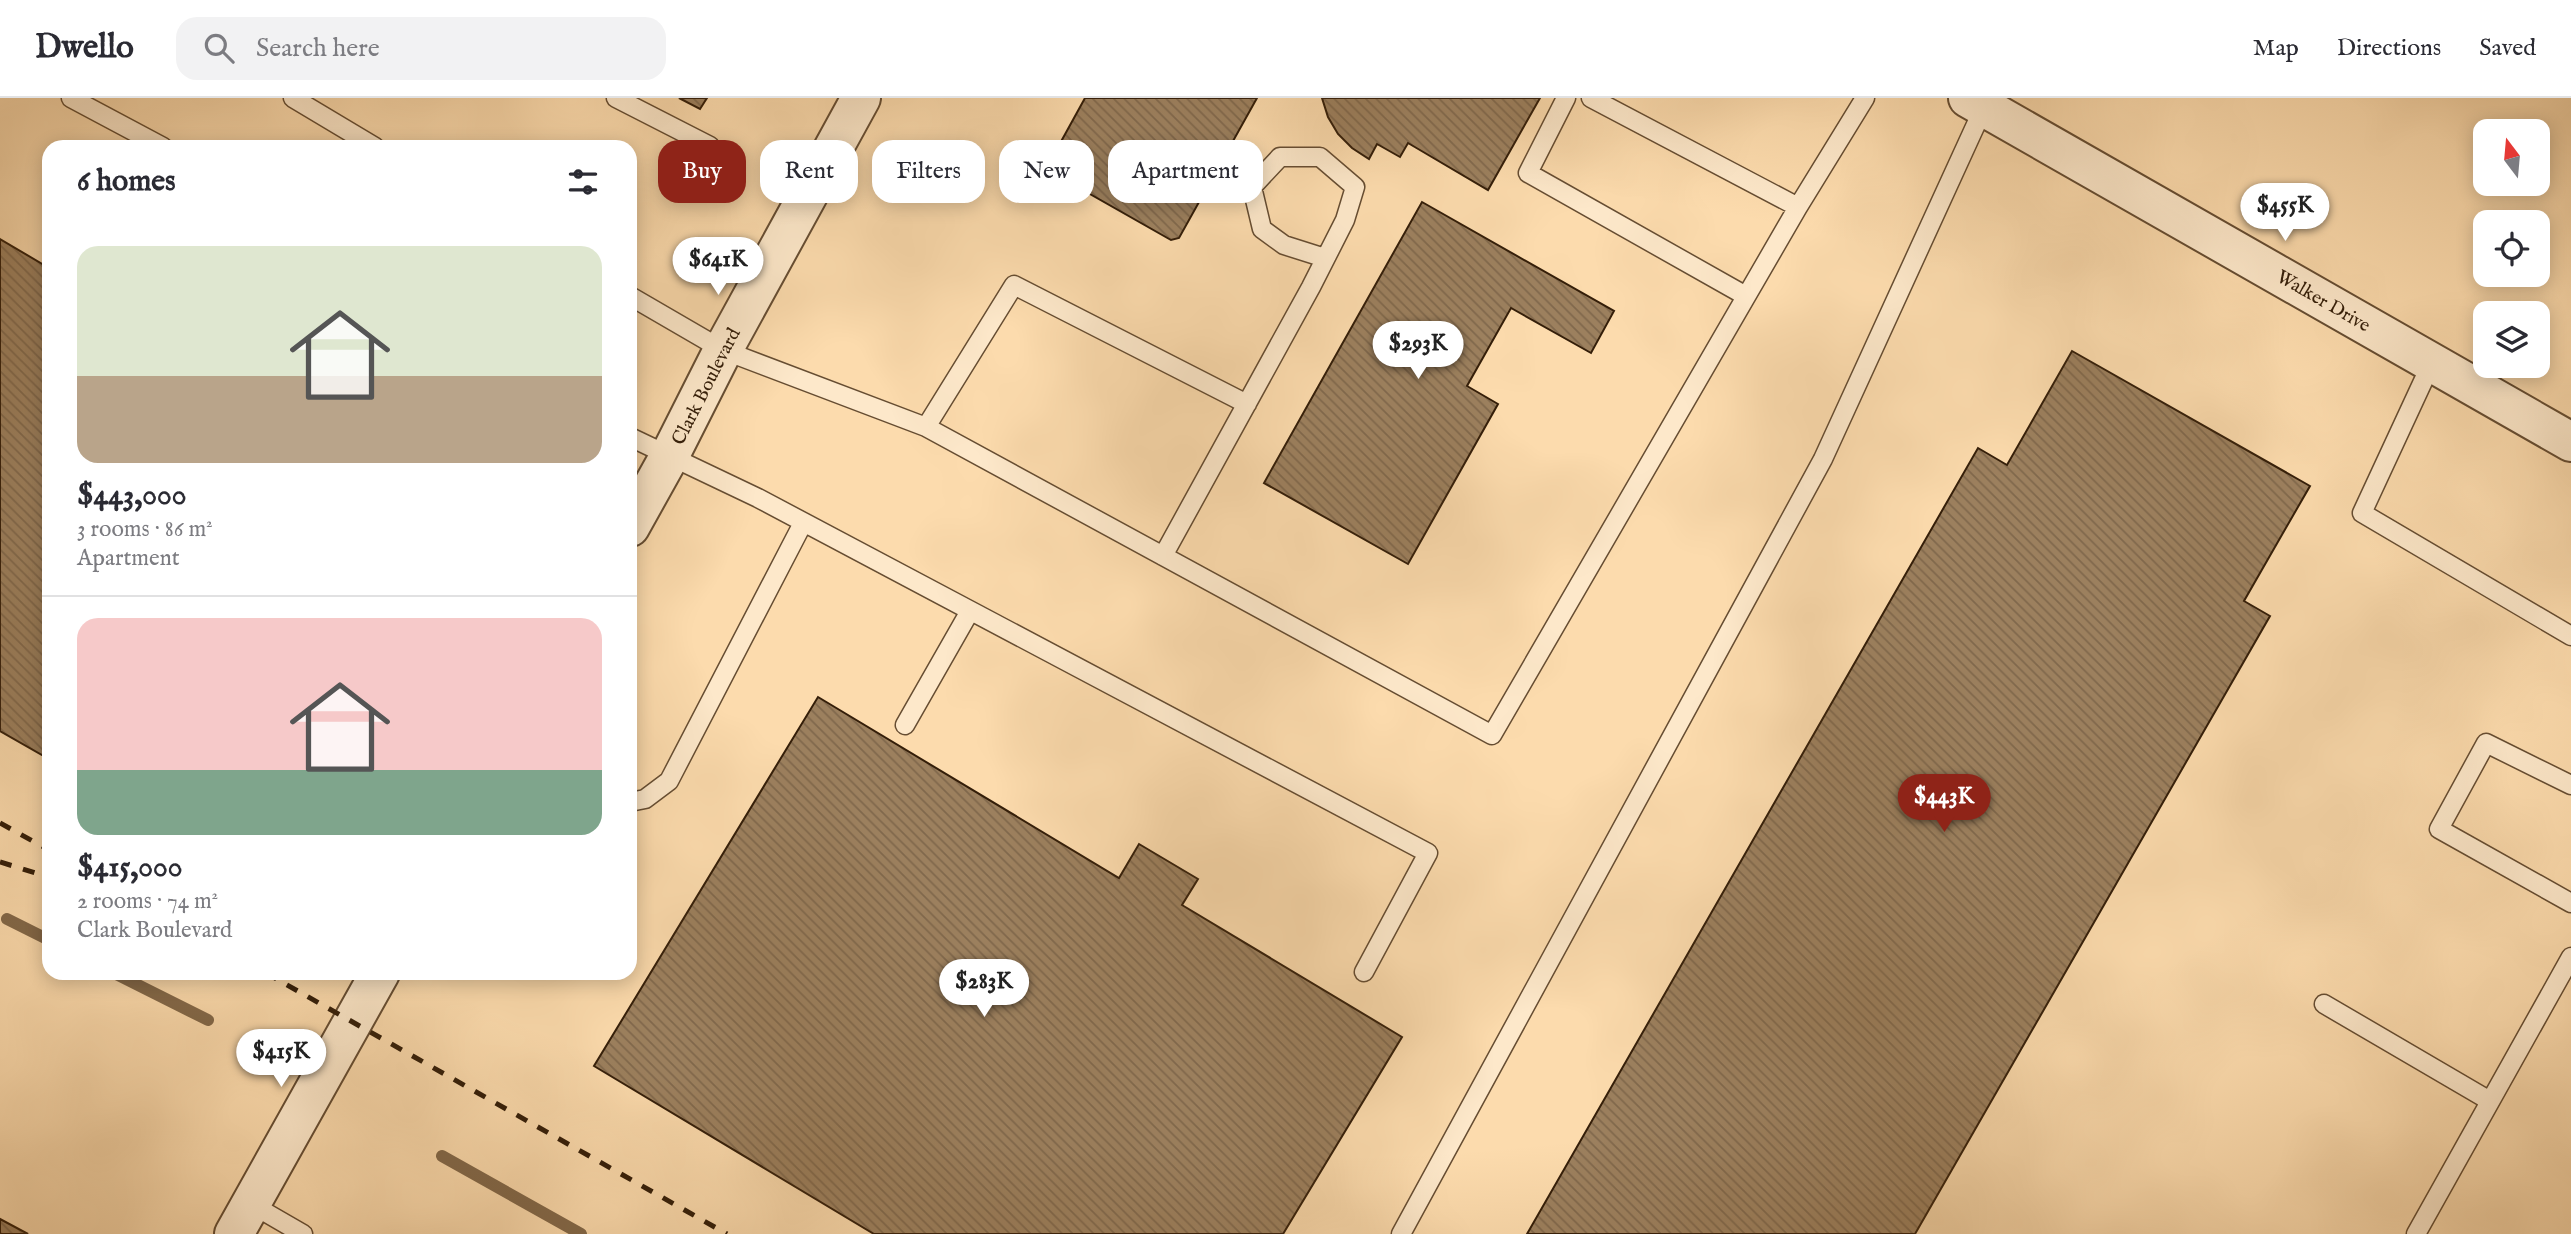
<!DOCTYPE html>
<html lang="en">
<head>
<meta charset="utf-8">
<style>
  :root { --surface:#fff; --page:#f2f2f3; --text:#2b2b33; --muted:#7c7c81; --line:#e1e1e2; --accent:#8f2418 }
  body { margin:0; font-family:"IM FELL English",serif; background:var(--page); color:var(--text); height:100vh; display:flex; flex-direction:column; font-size:26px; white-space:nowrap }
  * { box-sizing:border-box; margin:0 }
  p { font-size:23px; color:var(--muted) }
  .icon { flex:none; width:38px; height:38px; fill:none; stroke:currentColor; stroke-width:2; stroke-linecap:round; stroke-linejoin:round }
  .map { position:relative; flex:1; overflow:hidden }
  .details { position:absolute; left:42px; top:42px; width:595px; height:840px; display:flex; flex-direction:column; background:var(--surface); border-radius:21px; box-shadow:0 4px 18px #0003 }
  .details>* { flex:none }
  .guide { position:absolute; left:658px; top:42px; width:665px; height:63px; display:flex; gap:14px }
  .needle { width:46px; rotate:344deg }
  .buttons { position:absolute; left:2473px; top:21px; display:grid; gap:14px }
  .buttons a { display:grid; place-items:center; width:77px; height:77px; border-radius:14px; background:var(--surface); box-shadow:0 4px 18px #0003; font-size:35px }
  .price { position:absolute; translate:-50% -60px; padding:0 16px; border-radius:24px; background:#fff; color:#222; font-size:23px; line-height:46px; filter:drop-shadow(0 2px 4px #0008) }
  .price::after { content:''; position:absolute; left:50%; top:42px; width:21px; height:16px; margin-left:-10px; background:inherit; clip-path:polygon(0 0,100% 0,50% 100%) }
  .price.active { background:var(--accent); color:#fff }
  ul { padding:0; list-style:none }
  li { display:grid; align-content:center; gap:14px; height:371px; padding:0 35px }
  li+li { border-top:2px solid var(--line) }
  li span { display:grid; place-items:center; height:217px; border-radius:21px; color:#555 }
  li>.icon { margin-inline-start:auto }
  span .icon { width:126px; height:126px; fill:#fffc; stroke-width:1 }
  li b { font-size:30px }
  h2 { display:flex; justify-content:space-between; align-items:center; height:84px; padding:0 35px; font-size:30px }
  .pill { padding:0 24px; border-radius:21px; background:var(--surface); box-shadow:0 4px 18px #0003; font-size:24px; line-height:63px }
  .pill.active { background:var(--accent); color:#fff }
  header { display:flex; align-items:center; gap:42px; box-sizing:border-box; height:98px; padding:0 35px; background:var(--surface); border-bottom:2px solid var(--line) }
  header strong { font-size:33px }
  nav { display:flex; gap:38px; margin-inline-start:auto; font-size:24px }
  .search { width:490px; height:63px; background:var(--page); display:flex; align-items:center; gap:18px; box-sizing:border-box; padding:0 24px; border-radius:21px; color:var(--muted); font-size:26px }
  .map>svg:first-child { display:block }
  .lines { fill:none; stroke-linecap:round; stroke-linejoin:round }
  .stream { stroke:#83694a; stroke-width:12 }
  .building { fill:url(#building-back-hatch); stroke:#341e09; stroke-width:2 }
  .service-casing { stroke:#664d32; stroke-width:21 }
  .tertiary-casing { stroke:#664d32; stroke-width:42 }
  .service { stroke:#fde8ca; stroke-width:18 }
  .tertiary { stroke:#fde8ca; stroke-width:38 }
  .rail { stroke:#341e09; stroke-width:5; stroke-dasharray:12 12; stroke-linecap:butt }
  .labels { text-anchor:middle; stroke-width:5; stroke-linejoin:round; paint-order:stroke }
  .street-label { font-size:19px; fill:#341e09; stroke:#fde8ca }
</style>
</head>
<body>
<header>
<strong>Dwello</strong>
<div class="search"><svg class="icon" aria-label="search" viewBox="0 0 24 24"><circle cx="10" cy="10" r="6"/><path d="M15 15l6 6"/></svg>Search here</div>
<nav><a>Map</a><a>Directions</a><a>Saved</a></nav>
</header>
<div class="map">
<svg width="2571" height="1136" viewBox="0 0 2571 1136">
  <defs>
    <pattern id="building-back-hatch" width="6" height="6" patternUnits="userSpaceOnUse" patternTransform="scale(1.75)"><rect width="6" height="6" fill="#9c805e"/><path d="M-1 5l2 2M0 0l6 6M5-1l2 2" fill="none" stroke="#80684c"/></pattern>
  </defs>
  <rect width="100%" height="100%" fill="#fcdbad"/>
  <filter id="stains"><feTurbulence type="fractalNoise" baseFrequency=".00286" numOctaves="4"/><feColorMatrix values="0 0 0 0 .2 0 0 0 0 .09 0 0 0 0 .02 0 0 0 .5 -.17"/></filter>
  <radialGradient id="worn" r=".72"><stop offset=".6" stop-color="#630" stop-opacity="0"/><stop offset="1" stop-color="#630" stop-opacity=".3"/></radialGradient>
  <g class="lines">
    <!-- stream -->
    <path class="stream" d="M7,821L49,842
      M114,875L208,922
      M442,1058L581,1136"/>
  </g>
  <!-- building -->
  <path class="building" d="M679,0H707L700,11Z
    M1085,0H1257L1179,140L1171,142L1053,75L1049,68L1052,60Z
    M1322,0H1540L1488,92L1408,45L1400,59L1377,46L1369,61L1352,50L1338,36L1328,19Z
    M1422,104L1614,213L1591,255L1511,210L1467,288L1498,306L1408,466L1264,385Z
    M0,141L49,170V661L0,633Z
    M2072,253L2310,388L2244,503L2270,518L1915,1136H1527L1978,350L2007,367Z
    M818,599L1119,780L1139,746L1198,781L1182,807L1402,939L1283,1136H874L594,968Z
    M0,1121L28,1136H0Z"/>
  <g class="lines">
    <defs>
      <path id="service" d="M71,0L163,49
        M293,0L375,49
        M616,0L710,48
        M1566,0L1528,75L1746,198
        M1591,0L1798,109
        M630,198L723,252L926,329L1492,637L1798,109L1865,0
        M2432,264L2362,415L2571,538
        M926,329L1014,187L1247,306
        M630,339L758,400L1428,755L1364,874
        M1163,458L1311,189L1345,122L1355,89L1320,59H1280L1252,89L1262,131L1284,147L1325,160
        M905,627L970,513
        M2571,687L2486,645L2439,731L2571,805
        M630,704L645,701L669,683L803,425
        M2324,906L2490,1003
        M251,1106L303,1136
        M1401,1136L1823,361L1984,9
        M2416,1136L2571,859"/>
      <path id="tertiary" d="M1968,0L2571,344
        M630,429L669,359L723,252L861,0
        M234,1136L380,875"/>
    </defs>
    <!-- service casing -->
    <use href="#service" class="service-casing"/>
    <!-- tertiary casing -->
    <use href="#tertiary" class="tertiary-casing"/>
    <!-- service -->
    <use href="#service" class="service"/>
    <!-- tertiary -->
    <use href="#tertiary" class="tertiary"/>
    <!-- rail -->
    <path class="rail" d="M0,725L49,752
      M0,764L49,779
      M266,875L727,1136"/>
  </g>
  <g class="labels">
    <!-- street labels -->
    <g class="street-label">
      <text transform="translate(2324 202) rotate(30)" y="7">Walker Drive</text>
      <text transform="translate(705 288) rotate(-63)" y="7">Clark Boulevard</text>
    </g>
  </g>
  <rect width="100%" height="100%" filter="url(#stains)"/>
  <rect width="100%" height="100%" fill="url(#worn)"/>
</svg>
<div class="buttons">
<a><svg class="needle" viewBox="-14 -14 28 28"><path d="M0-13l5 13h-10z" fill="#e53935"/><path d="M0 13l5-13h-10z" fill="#7c7c81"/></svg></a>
<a><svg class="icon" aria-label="locate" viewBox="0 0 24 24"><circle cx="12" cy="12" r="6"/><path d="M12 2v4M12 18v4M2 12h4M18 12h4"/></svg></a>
<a><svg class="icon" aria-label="layers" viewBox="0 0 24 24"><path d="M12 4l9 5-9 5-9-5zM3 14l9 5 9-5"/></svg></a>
</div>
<b class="price" style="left:2285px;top:145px">$455K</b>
<b class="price" style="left:718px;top:199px">$641K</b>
<b class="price" style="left:1418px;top:283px">$293K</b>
<b class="price active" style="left:1944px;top:736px">$443K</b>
<b class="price" style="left:984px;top:921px">$283K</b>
<b class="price" style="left:281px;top:991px">$415K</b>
<div class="guide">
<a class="pill active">Buy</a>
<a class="pill">Rent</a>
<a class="pill">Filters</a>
<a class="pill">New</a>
<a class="pill">Apartment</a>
</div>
<section class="details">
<h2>6 homes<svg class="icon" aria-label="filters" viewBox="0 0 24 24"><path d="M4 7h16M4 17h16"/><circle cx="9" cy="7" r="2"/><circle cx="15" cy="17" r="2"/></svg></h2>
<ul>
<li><span style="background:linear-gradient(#dfe7d0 60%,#b9a48a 0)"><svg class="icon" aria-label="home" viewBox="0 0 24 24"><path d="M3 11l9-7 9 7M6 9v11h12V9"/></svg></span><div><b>$443,000</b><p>3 rooms · 86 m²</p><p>Apartment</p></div></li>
<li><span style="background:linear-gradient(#f6c9c9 70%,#7fa58c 0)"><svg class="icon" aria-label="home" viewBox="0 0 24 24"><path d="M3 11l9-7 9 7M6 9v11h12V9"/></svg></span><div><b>$415,000</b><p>2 rooms · 74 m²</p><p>Clark Boulevard</p></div></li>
</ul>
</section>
</div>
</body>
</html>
